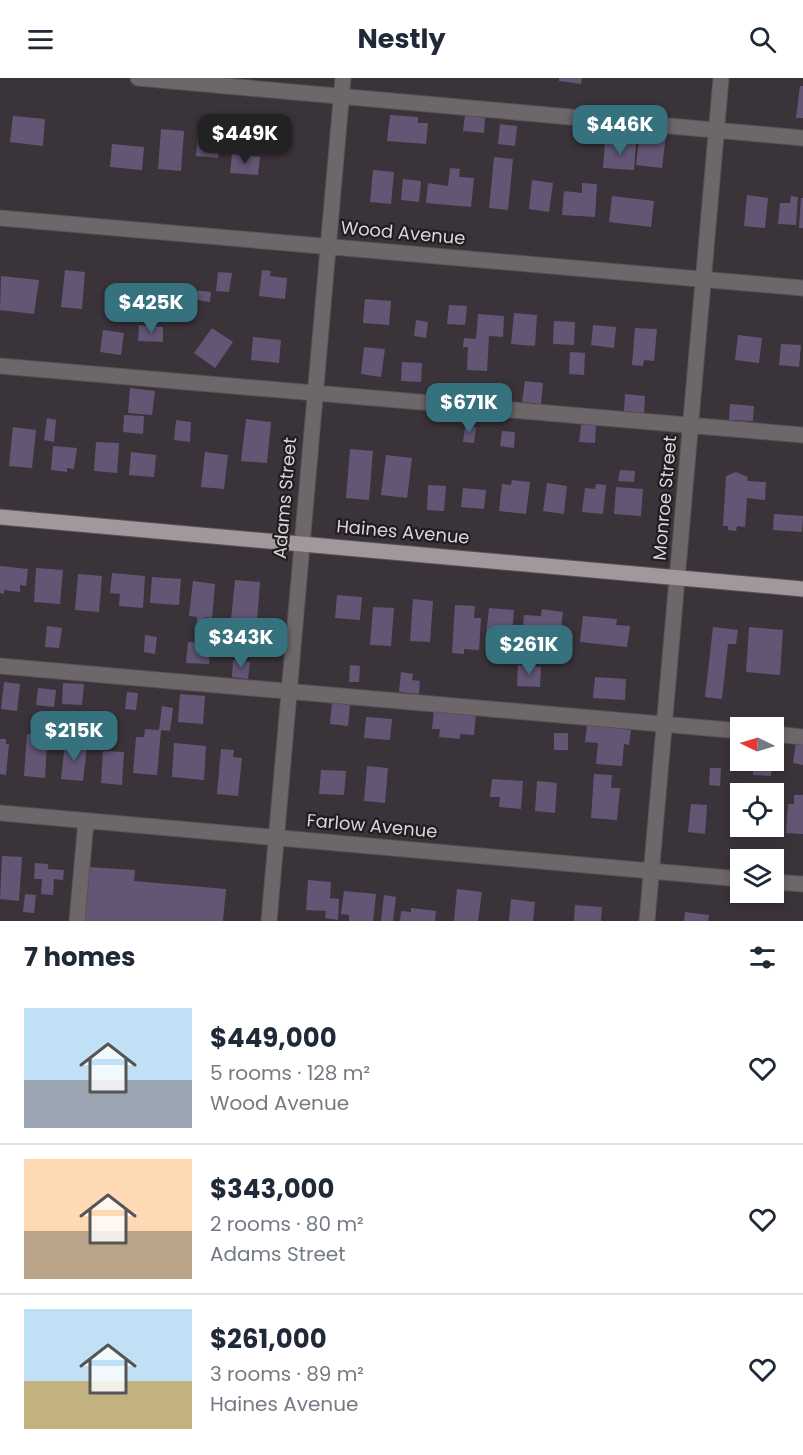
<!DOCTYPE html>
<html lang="en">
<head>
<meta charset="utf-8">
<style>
  :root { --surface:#fff; --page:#f2f2f3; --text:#1f2937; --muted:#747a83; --line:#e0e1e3; --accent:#36727e }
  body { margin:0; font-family:Poppins,sans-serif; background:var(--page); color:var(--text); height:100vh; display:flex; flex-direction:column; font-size:22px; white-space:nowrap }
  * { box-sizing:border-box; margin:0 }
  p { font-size:20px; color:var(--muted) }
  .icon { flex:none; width:33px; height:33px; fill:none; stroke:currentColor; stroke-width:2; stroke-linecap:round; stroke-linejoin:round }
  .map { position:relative; height:843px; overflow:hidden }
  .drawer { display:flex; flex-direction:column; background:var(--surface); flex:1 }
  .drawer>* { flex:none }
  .needle { width:39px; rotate:275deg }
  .controls { position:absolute; left:730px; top:639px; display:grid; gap:12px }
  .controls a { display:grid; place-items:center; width:54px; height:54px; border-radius:0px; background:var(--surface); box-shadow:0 3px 9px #0003; font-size:30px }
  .price { position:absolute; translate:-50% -51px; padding:0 14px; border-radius:12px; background:var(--accent); color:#fff; font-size:20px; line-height:39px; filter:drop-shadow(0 2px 3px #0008) }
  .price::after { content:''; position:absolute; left:50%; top:36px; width:18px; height:14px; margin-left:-9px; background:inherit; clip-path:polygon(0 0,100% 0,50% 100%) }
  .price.current { background:#222; color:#fff }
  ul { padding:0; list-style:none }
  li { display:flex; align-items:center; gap:18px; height:150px; padding:0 24px }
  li+li { border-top:2px solid var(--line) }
  li span { display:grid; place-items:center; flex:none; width:168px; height:120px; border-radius:0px; color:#555 }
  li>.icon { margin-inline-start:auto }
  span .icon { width:72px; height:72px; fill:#fffc; stroke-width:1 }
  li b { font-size:26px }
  h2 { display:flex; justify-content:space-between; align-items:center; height:72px; padding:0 24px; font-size:26px }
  header { display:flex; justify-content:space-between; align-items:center; height:78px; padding:0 24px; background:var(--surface); font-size:27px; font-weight:700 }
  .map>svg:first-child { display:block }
  .building { fill:#635675 }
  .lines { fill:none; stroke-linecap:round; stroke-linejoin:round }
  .minor-casing { stroke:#585057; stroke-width:17 }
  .major-casing { stroke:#585057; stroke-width:17 }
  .minor { stroke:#6d6769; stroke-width:15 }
  .major { stroke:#a2979a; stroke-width:15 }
  .labels { text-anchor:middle; stroke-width:4.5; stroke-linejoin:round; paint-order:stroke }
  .street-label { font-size:18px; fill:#dad5d9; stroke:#201c1f }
</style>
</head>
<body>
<header><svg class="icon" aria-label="menu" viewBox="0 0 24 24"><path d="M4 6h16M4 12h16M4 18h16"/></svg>Nestly<svg class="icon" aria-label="search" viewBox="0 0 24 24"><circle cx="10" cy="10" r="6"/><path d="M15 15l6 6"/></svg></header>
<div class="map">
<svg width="803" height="843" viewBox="0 0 803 843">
  <rect width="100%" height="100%" fill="#3b333a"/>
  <!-- building -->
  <path class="building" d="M559,0H582L581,6L559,3Z
    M800,8H803V40H796Z
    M390,37L418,39V45H428L426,66L387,63Z
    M465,37L485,40L484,55L463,53Z
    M13,38L45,41L43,68L10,64Z
    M199,41L221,42L218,80L196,78Z
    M500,46L517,48L515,68L498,66Z
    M161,51L184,53L181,93L158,91Z
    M640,54L666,57L662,90L636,87Z
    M605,63L636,65L634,92L603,90Z
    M112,66L144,69L142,92L110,89Z
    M232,76L260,79L258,97L230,95Z
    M494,79L513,81L508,132L489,130Z
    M450,90L460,91L459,99L474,100L471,129L426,125L428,105L448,108Z
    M373,92L394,94L391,126L370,124Z
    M403,101L421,103L419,124L401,122Z
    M532,102L553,105L549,134L529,131Z
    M582,105L597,106L595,139L562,137L564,113L582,115Z
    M747,117L768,120L765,150L744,148Z
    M612,118L654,123L651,149L609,144Z
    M791,118L798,119L796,147L778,146L780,125H790Z
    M801,120H803V150H799Z
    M65,192L85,194L82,231L61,229Z
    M262,192L271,193L270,198L287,200L285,221L259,218Z
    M218,194L232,195L229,214L216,213Z
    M1,198L39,202L34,236L0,232Z
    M183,211L211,214L210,224L182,220Z
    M365,221L391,223L389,247L363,245Z
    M449,227L467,228L465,247L447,246Z
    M514,235L537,237L535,268L511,266Z
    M478,236L504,238L503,259L489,258L487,293L467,292L468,269H463L464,260L476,261Z
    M416,242L428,244L426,260L414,258Z
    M554,243L575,244L574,267L553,266Z
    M139,247L163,249V264L138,263Z
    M593,247L616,249L614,270L591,267Z
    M212,250L233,264L215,290L194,275Z
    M635,250L657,251L654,283L644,282L643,288L632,287Z
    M103,252L124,255L121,277L100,274Z
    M738,257L762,260L759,285L735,282Z
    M253,259L281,262L279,285L251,282Z
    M781,266L801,267L799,289L779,287Z
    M364,269L385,271L381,299L361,296Z
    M570,274L585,275L584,297L569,296Z
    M402,284L422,285L421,304L401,303Z
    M525,303L543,305L541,326L522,324Z
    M130,310L155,313L152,337L128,335Z
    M625,316L645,318L644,335L624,333Z
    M730,326L754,328L753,343L729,342Z
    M124,337L144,338L143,356L123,354Z
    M47,340L56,342L54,364L44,362Z
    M246,341L271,344L267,385L241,383Z
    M176,342L191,344L190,364L174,362Z
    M581,347H596L595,365L579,364Z
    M465,348L476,349L474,365L463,364Z
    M13,349L36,352L32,390L9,388Z
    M502,353L515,354L514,370L500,368Z
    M96,364L119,365L117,395L94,393Z
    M53,368L77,370L74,391L67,390V394L51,392Z
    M350,371L373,373L369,422L346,420Z
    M131,374L156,377L154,399L129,397Z
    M205,374L228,377L224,411L201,409Z
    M386,377L412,380L407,420L381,417Z
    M620,392L635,393L634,404L618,403Z
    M736,394L748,399L747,403L766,404L765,422L747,420L745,449L737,448L736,453L728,452V448H723L726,398Z
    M512,402L530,404L526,436L499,433L502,406L511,407Z
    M547,405L567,408L564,436L543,433Z
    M596,406L606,407L603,436L582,434L585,410L595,411Z
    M428,407L446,408L444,433L427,432Z
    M616,409L643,411L641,438L614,436Z
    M463,410L486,412L484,431L461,429Z
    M774,436L803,438L802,454L773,452Z
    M0,488L28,491L26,508L20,507V514L4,512V516L0,515Z
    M36,490L63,492L60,526L34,524Z
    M112,495L145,498L143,530L119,528L120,516L110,515Z
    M78,496L102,498L99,534L75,532Z
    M152,499L181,501L179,527L150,525Z
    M235,502L260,504L257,543L231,541Z
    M193,503L215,506L212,540L205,539V548L197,547V539L189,538Z
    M337,517L362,519L360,542L335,540Z
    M413,521L433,523L430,564L410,563Z
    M455,527L475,528L474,540H481L479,572L464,571V576L452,575Z
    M373,529L394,530L391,568L370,567Z
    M489,530L514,532L511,569L485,567Z
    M542,531L563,534L559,566L522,562L524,537L541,538Z
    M583,538L617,541L616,547L630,548L627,569L580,564Z
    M47,548L62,550L59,570L45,569Z
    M713,549L738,552L736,566H728L722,621L705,619Z
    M749,549L783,552L780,597L746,594Z
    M145,557L157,559L155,576L144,574Z
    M188,564L210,565L209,586L186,585Z
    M233,582L250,584L248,601L232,599Z
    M350,587L360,588L359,604H349Z
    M518,587L541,589L540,609L517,608Z
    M401,594L413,596L412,602L420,603L419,616L399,614Z
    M595,599L626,601L625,622L593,620Z
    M4,604L20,606L17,633L1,631Z
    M63,605L84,606L82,627L62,626Z
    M38,610L56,612L54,629L36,627Z
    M127,614L138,615L136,632L125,631Z
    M180,616L205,618L203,646L178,644Z
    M332,625L350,627L348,648L330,646Z
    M162,628L173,630L170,653L161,652L157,697L133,695L136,659H144L145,651L159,652Z
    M434,631L476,635L474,657L460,656V661L439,659L440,651H432Z
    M366,639L392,641L390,662L364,660Z
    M587,647L631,652L629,667L624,666L622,688L596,686L598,665L585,664Z
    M554,655H568V672H554Z
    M27,656L42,658V665L47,666L45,700L24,698Z
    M0,661H6V666H9L6,697L0,696Z
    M796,664L803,665V687L793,685Z
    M174,665L206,668L204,702L172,699Z
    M65,666L87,668L83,703L61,701Z
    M221,671L234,672L233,679L242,680L238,718L217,716Z
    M103,673L124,674L122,707L101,705Z
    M754,682H772L771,698L753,697Z
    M367,688L388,690L385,725L364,723Z
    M710,690H721L720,708L709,707Z
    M321,692L346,693L344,717L319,716Z
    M594,696L612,697L611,710H620L617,742L591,740Z
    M492,701L523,703L521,731L499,729L500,719H490Z
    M537,703L557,705L555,735L535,733Z
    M794,717H803V756L786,755L788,726H794Z
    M691,726L707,727L705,756L688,754Z
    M2,778L22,779L19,823L0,821Z
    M35,785L48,786V791L64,792L63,802L54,801L53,817L41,816L42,801H34Z
    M88,789L135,792L134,803L226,811L223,843H84Z
    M308,802L331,804L330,820L339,821L338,842L325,840L326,833L306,832Z
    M457,811L482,814L478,843H454Z
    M344,813L376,816L373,843H349V837L341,836Z
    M25,816L36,817L34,835L23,834Z
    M384,817L396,819L393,843H381Z
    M511,821L535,824L533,843H509Z
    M575,827L602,829L601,843H574Z
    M411,830L436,833L435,843H400L401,833L411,834Z
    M685,834L709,837L708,843H684Z"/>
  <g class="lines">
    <defs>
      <path id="minor" d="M138,0L803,60
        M0,140L803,210
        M0,288L803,357
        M0,588L741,653
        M774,656L803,659
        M0,735L741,801
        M774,804L803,806
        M77,843L86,743
        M269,843L343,0
        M647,843L721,0"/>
      <path id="major" d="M0,439L803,511"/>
    </defs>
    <!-- minor casing -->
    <use href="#minor" class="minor-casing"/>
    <!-- major casing -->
    <use href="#major" class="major-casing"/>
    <!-- minor -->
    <use href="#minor" class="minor"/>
    <!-- major -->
    <use href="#major" class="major"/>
  </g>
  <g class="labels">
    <!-- street labels -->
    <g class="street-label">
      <text transform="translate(403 155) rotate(5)" y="6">Wood Avenue</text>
      <text transform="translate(285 420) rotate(-85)" y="6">Adams Street</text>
      <text transform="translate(665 420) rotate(-85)" y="6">Monroe Street</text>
      <text transform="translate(403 454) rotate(5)" y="6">Haines Avenue</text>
      <text transform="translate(372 748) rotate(5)" y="6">Farlow Avenue</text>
    </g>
  </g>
</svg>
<div class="controls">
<a><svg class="needle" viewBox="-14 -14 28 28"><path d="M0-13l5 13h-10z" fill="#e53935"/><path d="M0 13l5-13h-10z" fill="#747a83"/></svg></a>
<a><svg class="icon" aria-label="locate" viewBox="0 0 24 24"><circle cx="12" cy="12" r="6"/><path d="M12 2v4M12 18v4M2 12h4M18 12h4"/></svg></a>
<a><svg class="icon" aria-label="layers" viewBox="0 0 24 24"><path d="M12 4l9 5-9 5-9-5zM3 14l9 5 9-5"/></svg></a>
</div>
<b class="price" style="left:620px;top:78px">$446K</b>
<b class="price current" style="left:245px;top:87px">$449K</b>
<b class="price" style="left:151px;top:256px">$425K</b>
<b class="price" style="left:469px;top:356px">$671K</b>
<b class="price" style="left:241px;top:591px">$343K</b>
<b class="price" style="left:529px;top:598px">$261K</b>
<b class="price" style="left:74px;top:684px">$215K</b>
</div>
<section class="drawer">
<h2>7 homes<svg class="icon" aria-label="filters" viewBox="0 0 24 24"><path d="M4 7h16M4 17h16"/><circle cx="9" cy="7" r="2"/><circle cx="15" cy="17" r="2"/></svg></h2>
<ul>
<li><span style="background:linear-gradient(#bfe0f5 60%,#9aa5b1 0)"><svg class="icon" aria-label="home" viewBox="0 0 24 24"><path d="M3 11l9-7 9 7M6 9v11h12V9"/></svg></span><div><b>$449,000</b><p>5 rooms · 128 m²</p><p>Wood Avenue</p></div><svg class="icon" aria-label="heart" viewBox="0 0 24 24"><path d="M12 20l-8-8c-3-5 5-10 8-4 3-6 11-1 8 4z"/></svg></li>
<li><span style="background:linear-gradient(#ffd9b3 60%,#b9a48a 0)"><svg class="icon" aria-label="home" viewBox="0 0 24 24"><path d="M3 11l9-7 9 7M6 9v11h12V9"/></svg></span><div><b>$343,000</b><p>2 rooms · 80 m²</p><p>Adams Street</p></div><svg class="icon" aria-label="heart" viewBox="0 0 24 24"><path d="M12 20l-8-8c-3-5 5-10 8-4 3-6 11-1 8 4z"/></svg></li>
<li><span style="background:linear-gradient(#bfe0f5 60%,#c2b280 0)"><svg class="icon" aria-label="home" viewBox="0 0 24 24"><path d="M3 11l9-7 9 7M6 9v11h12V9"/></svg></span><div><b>$261,000</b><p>3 rooms · 89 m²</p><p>Haines Avenue</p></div><svg class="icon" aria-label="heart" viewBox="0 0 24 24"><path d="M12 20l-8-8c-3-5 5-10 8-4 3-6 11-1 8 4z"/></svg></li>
</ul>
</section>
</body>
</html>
